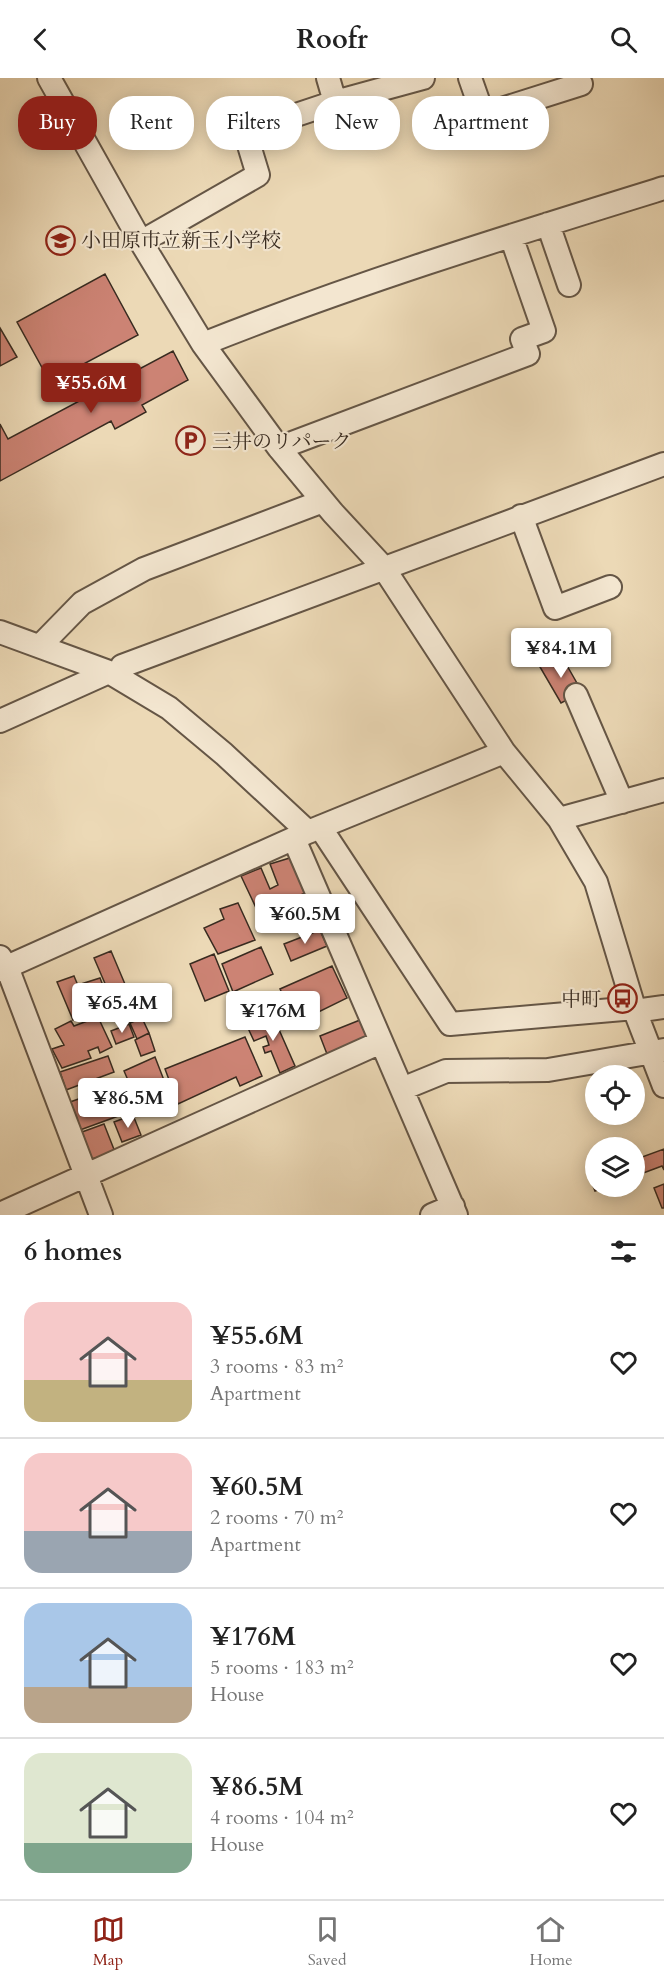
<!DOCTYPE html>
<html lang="en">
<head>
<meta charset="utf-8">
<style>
  :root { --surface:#fff; --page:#f2f2f2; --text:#222; --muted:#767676; --line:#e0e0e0; --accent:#8f2418 }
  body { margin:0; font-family:Cardo,"Noto Serif JP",serif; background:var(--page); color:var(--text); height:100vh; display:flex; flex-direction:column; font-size:22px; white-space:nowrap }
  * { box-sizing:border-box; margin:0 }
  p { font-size:20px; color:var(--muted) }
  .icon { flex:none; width:33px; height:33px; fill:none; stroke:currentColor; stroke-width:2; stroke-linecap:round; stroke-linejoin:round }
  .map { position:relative; height:1137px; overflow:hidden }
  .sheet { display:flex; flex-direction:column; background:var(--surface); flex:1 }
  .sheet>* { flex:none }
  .top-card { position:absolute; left:18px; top:18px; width:628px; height:54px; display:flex; gap:12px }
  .controls { position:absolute; left:585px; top:987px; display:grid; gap:12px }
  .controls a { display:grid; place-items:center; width:60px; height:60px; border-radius:50%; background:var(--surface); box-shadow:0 3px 15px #0003; font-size:30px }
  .price { position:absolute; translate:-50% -51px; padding:0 14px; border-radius:6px; background:#fff; color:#222; font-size:20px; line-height:39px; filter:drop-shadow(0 2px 3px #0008) }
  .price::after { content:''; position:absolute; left:50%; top:36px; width:18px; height:14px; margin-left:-9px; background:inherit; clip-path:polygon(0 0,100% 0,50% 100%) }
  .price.current { background:var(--accent); color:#fff }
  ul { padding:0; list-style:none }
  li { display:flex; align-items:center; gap:18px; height:150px; padding:0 24px }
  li+li { border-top:2px solid var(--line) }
  li span { display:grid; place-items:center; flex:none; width:168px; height:120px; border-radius:18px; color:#555 }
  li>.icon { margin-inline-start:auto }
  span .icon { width:72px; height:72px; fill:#fffc; stroke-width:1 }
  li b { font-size:26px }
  h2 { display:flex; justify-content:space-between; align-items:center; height:72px; padding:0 24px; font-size:26px }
  .chip { padding:0 21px; border-radius:24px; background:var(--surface); box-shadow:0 3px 15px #0003; font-size:21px; line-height:54px }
  .chip.current { background:var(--accent); color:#fff }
  header { display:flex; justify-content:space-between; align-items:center; height:78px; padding:0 24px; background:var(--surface); font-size:27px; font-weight:700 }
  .dock { display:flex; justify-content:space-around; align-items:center; height:84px; border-top:2px solid var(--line); background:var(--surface); font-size:16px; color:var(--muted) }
  .dock a { display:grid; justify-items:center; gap:3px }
  .dock .current { color:var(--accent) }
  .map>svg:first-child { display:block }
  .building { fill:#cc8374; stroke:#382b20; stroke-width:1.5 }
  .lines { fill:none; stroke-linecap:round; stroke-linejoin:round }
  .minor-casing { stroke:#655646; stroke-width:26 }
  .minor { stroke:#f3e6d0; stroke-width:22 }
  .labels { text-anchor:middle; stroke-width:4.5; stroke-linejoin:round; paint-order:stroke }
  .poi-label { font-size:20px; fill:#382b20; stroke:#f3e6d0; text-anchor:start }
</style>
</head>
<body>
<header><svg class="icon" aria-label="back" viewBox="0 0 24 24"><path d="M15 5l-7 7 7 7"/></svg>Roofr<svg class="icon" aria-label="search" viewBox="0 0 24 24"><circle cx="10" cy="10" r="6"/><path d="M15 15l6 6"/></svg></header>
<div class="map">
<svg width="664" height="1137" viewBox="0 0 664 1137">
  <rect width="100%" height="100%" fill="#ecd9b6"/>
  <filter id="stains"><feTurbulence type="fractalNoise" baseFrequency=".00333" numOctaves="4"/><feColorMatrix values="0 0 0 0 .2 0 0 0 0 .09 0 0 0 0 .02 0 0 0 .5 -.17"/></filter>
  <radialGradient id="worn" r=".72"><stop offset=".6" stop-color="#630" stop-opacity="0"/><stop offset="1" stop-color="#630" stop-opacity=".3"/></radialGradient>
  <!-- building -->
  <path class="building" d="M105,196L138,257L50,304L17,244Z
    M0,250L17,279L0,288Z
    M173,273L188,302L142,327L146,334L115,351L111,343L0,403V346L8,361Z
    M561,577L582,614L561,625L540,589Z
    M293,779L308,814L258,834L241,798L261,790L270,811L278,807L270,786Z
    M309,817L316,833L267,853L260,836Z
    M238,825L255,862L218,876L204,850L224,841L220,831Z
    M320,852L327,868L291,883L284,866Z
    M261,869L273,896L233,914L222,886Z
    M111,873L130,918L113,924L94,880Z
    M214,876L229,913L205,923L190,886Z
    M332,888L347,920L296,945L280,911Z
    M74,898L90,936L73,942L57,904Z
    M100,900L106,915L88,922L81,906Z
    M108,919L111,928L93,935L90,926Z
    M137,929L141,938L124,946L120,936Z
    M273,938L295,988L280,995L271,973L265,975L263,969L269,967L266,958L254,963L247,948Z
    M98,939L112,969L100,975L98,969L88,973L91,980L62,990L52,971L64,967L55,951L71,943L74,948Z
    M142,940L149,955L137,961L130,945Z
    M360,942L368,958L327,976L320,958Z
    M129,946L134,959L116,966L111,953Z
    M149,955L155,973L141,978L135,962Z
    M245,959L262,998L240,1008L236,999L178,1026L165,991Z
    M108,978L114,994L66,1012L60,994Z
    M155,979L167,1010L137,1023L124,993Z
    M121,1006L132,1033L80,1052L70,1024Z
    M133,1037L141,1057L122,1064L114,1044Z
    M104,1046L115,1074L92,1081L82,1054Z
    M664,1071V1092L662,1088L638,1097L634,1082Z
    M596,1092V1108L604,1110L595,1113L588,1095Z
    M664,1106V1130H662L654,1110Z"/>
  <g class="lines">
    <defs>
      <path id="minor" d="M49,0L141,164L203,266L279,370L333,435L383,489L504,674L559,741L596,804L635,933L664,1008
        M328,0L335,24
        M470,0L483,37L581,6
        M548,146L569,207
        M141,164L258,97L245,54L335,24L423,0
        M203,266C353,206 509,158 664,110
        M279,370L528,276L522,261L544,253L511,158
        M521,438L555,530L610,509
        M0,554L109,594L169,630L224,676L308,754
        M40,568L82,525L144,491L323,423
        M122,588L664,386
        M576,617L622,724
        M0,643L109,594
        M559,741L664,712
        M320,749L450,946L635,930
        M294,761L456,1137
        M0,879L7,889L101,1137
        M0,892L308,754L504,674
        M635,933L664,929
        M402,1011L446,993L548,992L664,972
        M0,1136L381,964
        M432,1137L453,1128"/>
    </defs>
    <!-- minor casing -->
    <use href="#minor" class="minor-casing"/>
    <!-- minor -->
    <use href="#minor" class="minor"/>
  </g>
  <!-- icons -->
  <defs>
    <symbol id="school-ring" viewBox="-11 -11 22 22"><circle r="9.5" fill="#f3e6d0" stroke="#8f2418" stroke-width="1.5"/><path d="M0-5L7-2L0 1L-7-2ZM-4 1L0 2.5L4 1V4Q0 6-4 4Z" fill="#8f2418"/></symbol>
    <symbol id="parking-ring" viewBox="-11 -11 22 22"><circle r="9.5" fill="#f3e6d0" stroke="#8f2418" stroke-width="1.5"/><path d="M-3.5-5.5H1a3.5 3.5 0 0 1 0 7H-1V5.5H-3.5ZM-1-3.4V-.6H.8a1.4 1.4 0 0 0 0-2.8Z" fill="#8f2418"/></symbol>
    <symbol id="bus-ring" viewBox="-11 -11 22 22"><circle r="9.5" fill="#f3e6d0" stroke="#8f2418" stroke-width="1.5"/><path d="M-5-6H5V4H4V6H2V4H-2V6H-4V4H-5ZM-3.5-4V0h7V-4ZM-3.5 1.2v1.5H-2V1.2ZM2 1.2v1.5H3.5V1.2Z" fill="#8f2418"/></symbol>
  </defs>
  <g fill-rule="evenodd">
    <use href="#school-ring" x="44" y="146" width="33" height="33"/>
    <use href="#parking-ring" x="174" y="346" width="33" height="33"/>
    <use href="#bus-ring" x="606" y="904" width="33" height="33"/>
  </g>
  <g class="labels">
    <!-- poi labels -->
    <g class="poi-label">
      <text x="81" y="169">小田原市立新玉小学校</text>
      <text x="212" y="370">三井のリパーク</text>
      <text x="601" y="928" text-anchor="end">中町</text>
    </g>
  </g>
  <rect width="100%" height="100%" filter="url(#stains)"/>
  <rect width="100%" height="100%" fill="url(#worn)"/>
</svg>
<div class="controls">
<a><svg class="icon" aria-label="locate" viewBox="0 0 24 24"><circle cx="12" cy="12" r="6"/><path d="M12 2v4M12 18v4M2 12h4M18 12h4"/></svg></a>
<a><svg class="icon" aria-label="layers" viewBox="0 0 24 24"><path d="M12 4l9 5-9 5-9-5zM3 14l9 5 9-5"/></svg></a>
</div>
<b class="price current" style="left:91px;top:336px">¥55.6M</b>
<b class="price" style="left:561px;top:601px">¥84.1M</b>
<b class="price" style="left:305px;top:867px">¥60.5M</b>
<b class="price" style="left:122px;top:956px">¥65.4M</b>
<b class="price" style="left:273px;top:964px">¥176M</b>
<b class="price" style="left:128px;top:1051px">¥86.5M</b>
<div class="top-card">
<a class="chip current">Buy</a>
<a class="chip">Rent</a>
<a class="chip">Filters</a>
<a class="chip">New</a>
<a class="chip">Apartment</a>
</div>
</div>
<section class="sheet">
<h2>6 homes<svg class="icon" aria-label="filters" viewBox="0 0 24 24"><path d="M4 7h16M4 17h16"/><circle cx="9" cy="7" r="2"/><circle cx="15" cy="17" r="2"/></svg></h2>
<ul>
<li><span style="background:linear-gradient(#f6c9c9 65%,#c2b280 0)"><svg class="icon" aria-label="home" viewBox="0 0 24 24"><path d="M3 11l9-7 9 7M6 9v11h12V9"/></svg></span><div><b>¥55.6M</b><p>3 rooms · 83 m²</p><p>Apartment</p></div><svg class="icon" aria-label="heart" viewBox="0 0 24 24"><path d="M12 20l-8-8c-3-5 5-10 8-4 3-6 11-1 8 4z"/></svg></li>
<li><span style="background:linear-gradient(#f6c9c9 65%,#9aa5b1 0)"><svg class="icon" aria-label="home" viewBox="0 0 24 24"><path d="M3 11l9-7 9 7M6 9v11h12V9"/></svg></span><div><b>¥60.5M</b><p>2 rooms · 70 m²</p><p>Apartment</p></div><svg class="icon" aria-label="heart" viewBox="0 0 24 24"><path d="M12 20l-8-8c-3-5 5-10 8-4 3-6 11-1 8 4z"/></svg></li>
<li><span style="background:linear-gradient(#a9c7e8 70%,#b9a48a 0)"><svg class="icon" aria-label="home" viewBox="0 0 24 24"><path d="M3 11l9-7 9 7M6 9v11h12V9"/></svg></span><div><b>¥176M</b><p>5 rooms · 183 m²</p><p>House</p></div><svg class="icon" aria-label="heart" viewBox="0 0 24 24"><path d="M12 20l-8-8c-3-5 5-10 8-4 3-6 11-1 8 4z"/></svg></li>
<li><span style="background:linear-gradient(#dfe7d0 75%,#7fa58c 0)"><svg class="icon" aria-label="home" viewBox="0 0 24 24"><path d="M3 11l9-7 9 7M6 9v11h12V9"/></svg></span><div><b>¥86.5M</b><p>4 rooms · 104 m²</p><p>House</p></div><svg class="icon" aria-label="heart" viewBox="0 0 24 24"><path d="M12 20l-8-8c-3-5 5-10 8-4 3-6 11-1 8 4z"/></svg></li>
</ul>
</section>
<nav class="dock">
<a class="current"><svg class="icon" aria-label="map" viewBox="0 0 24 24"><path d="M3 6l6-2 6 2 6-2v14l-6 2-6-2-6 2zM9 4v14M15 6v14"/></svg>Map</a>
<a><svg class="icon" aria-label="saved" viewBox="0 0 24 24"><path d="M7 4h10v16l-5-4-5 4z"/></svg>Saved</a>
<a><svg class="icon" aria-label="home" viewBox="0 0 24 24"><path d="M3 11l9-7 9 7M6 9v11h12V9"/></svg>Home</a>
</nav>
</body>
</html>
